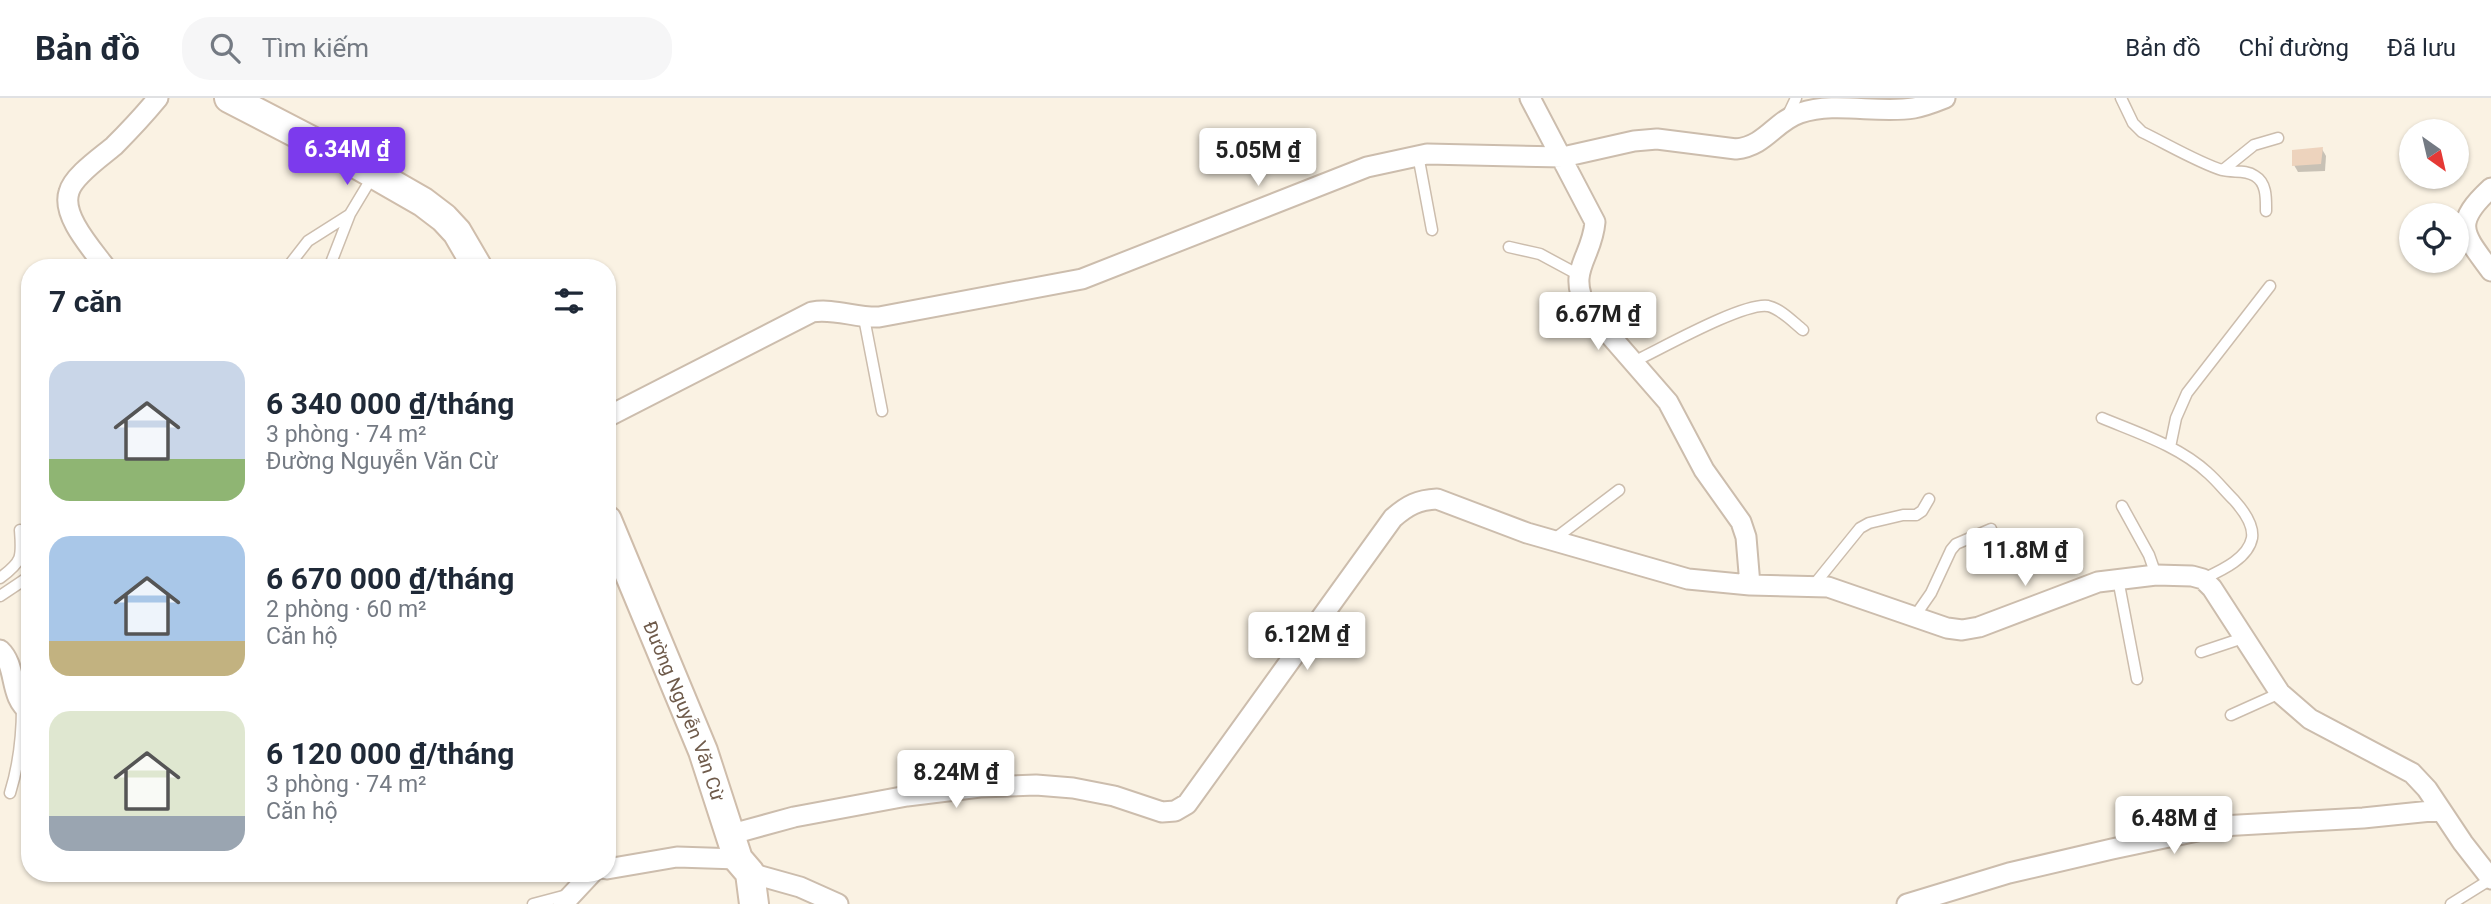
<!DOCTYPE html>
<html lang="vi">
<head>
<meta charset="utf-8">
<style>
  :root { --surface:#fff; --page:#f6f6f7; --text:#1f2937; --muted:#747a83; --line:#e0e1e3; --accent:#7c3aed }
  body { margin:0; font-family:Roboto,sans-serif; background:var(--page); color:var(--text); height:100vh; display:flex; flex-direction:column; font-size:26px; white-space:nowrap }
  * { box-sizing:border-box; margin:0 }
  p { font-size:23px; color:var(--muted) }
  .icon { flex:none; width:38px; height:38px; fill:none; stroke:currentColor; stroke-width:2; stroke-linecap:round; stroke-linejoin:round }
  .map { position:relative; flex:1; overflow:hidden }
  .sheet { position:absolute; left:21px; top:161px; width:595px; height:623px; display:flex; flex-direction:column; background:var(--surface); border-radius:28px; box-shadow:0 2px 5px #0004 }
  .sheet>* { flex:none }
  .needle { width:46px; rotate:146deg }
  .controls { position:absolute; left:2399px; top:21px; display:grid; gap:14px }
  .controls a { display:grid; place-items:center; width:70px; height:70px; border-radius:50%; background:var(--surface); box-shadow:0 2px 5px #0004; font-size:35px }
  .price { position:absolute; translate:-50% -60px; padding:0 16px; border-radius:7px; background:#fff; color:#222; font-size:23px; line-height:46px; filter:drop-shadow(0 2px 4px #0008) }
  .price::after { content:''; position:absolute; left:50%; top:42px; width:21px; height:16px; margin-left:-10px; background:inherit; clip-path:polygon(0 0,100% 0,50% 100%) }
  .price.current { background:var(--accent); color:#fff }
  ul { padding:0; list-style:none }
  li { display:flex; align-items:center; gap:21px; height:175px; padding:0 28px }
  li span { display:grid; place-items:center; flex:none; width:196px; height:140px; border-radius:21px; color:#555 }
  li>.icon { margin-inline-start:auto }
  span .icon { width:84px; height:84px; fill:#fffc; stroke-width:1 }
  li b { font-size:30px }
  h2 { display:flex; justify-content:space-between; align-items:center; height:84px; padding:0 28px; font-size:30px }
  header { display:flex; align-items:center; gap:42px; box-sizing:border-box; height:98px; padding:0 35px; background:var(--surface); border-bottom:2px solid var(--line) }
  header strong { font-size:33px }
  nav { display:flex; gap:38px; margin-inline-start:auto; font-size:24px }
  .search { width:490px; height:63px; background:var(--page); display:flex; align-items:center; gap:18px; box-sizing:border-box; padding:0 24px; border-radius:28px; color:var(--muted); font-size:26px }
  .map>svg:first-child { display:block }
  .shadow { fill:#0003 }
  .building { fill:#edd3bd }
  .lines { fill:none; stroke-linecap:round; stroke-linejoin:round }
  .lane-casing { stroke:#ccbdad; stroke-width:13 }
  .street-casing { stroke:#ccbdad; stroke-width:23 }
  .secondary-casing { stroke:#cfbdab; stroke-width:32 }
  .lane { stroke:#fff; stroke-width:10 }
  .street { stroke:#fff; stroke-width:19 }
  .secondary { stroke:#fff; stroke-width:28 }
  .labels { text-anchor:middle; stroke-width:5; stroke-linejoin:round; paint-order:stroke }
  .street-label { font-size:19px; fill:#6f5b4b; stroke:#fdf6e8 }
</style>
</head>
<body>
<header>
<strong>Bản đồ</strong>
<div class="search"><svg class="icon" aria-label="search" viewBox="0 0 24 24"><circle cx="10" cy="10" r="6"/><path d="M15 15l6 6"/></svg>Tìm kiếm</div>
<nav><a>Bản đồ</a><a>Chỉ đường</a><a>Đã lưu</a></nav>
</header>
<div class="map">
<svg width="2491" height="806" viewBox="0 0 2491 806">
  <rect width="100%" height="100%" fill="#faf2e3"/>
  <!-- shadow -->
  <path class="shadow" d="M2322,51L2326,58L2325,73L2298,74L2294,67Z"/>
  <!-- building -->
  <path class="building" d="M2323,49L2321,66L2292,68V52Z"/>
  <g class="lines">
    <defs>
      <path id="lane" d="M2121,0L2133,25L2142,34C2165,45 2199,65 2222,72C2233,75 2245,71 2255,78C2267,85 2266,101 2266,113
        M1787,19L1796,0
        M1418,57L1432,132
        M2223,72L2254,47L2278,40
        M1509,149L1540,156L1579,177
        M287,170L308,143L349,117
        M329,170L350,116L374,76
        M864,220L882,313
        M1633,264C1659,252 1743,204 1768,208C1781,211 1793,224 1803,232
        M2102,320C2138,335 2179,348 2208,375C2217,383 2225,393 2234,402C2243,412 2254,426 2252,440C2248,461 2220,473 2203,481
        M2170,349L2176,320L2187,295L2270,188
        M2122,408L2149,457L2156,477
        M1553,442L1619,392
        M0,480C23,463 22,459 20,432
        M2118,481L2137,581
        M1813,488L1860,430L1869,425L1903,417H1916L1922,413L1929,401
        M0,498L30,478
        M1915,518L1931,495L1951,452L1956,446L1991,431
        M2201,554L2243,540
        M2231,617L2280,595
        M10,695C19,666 22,640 22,609
        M533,806L567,797
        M2451,806L2491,781"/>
      <path id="street" d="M1530,0L1595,124C1592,161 1566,172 1587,211L1668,304L1704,372L1741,424L1746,439L1750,487
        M2491,90C2452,126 2463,135 2491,173
        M106,170C93,152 61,118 69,94C73,78 101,59 114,48C129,33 144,17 158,0
        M607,319L812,214C834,210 856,220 879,219L1082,181L1367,69L1427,56L1563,59L1634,43L1657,41L1736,51C1766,48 1775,23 1800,15C1836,3 1877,16 1914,10C1925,8 1935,4 1945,0
        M0,552C18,569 8,599 30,614
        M732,736L794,719L907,698L980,689L1036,687L1073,690L1114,698L1162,714L1175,713L1187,706L1393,420C1408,407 1418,402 1437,401L1527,435L1688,481L1750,487L1828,489L1947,530L1962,532L1979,529L2098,484L2156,477L2192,478L2203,481L2212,490L2280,595L2310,621L2412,675L2427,691L2463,745L2491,781
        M607,771L677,759L738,761
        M750,775L800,789L838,806
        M563,806L592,775
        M1907,806L2009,775L2112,751L2221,728L2363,720L2441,712"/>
      <g id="secondary">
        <path d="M229,0L362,69L423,104L444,120L457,134L478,170"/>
        <path id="s1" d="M607,422L703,653L738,761L750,775L754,806"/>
      </g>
    </defs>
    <!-- lane casing -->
    <use href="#lane" class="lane-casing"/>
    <!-- street casing -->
    <use href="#street" class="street-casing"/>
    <!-- secondary casing -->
    <use href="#secondary" class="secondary-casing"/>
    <!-- lane -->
    <use href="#lane" class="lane"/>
    <!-- street -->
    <use href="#street" class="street"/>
    <!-- secondary -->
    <use href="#secondary" class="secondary"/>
  </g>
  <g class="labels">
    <!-- street labels -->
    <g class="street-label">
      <text dy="7" stroke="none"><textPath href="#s1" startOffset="206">Đường Nguyễn Văn Cừ</textPath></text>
    </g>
  </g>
</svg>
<div class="controls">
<a><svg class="needle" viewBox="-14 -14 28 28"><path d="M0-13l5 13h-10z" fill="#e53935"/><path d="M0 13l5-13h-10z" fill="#747a83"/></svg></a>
<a><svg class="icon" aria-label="locate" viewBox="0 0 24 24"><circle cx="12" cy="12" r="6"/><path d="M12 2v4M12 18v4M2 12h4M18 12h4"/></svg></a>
</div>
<b class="price current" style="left:347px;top:89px">6.34M ₫</b>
<b class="price" style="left:1258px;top:90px">5.05M ₫</b>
<b class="price" style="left:1598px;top:254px">6.67M ₫</b>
<b class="price" style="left:2025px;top:490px">11.8M ₫</b>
<b class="price" style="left:1307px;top:574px">6.12M ₫</b>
<b class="price" style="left:956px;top:712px">8.24M ₫</b>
<b class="price" style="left:2174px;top:758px">6.48M ₫</b>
<section class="sheet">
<h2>7 căn<svg class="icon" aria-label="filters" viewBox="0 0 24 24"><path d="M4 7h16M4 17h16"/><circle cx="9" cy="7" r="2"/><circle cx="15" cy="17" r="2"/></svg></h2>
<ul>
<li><span style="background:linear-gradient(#c9d6e8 70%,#8fb573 0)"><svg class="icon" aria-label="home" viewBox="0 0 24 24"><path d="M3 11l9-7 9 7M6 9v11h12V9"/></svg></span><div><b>6 340 000 ₫/tháng</b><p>3 phòng · 74 m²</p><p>Đường Nguyễn Văn Cừ</p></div></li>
<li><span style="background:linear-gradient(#a9c7e8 75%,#c2b280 0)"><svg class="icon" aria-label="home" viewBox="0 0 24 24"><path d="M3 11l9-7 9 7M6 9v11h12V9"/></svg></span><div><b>6 670 000 ₫/tháng</b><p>2 phòng · 60 m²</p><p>Căn hộ</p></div></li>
<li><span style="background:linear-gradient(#dfe7d0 75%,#9aa5b1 0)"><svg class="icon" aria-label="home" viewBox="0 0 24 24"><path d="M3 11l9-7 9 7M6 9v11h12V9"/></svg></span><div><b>6 120 000 ₫/tháng</b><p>3 phòng · 74 m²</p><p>Căn hộ</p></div></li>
</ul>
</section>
</div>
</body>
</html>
